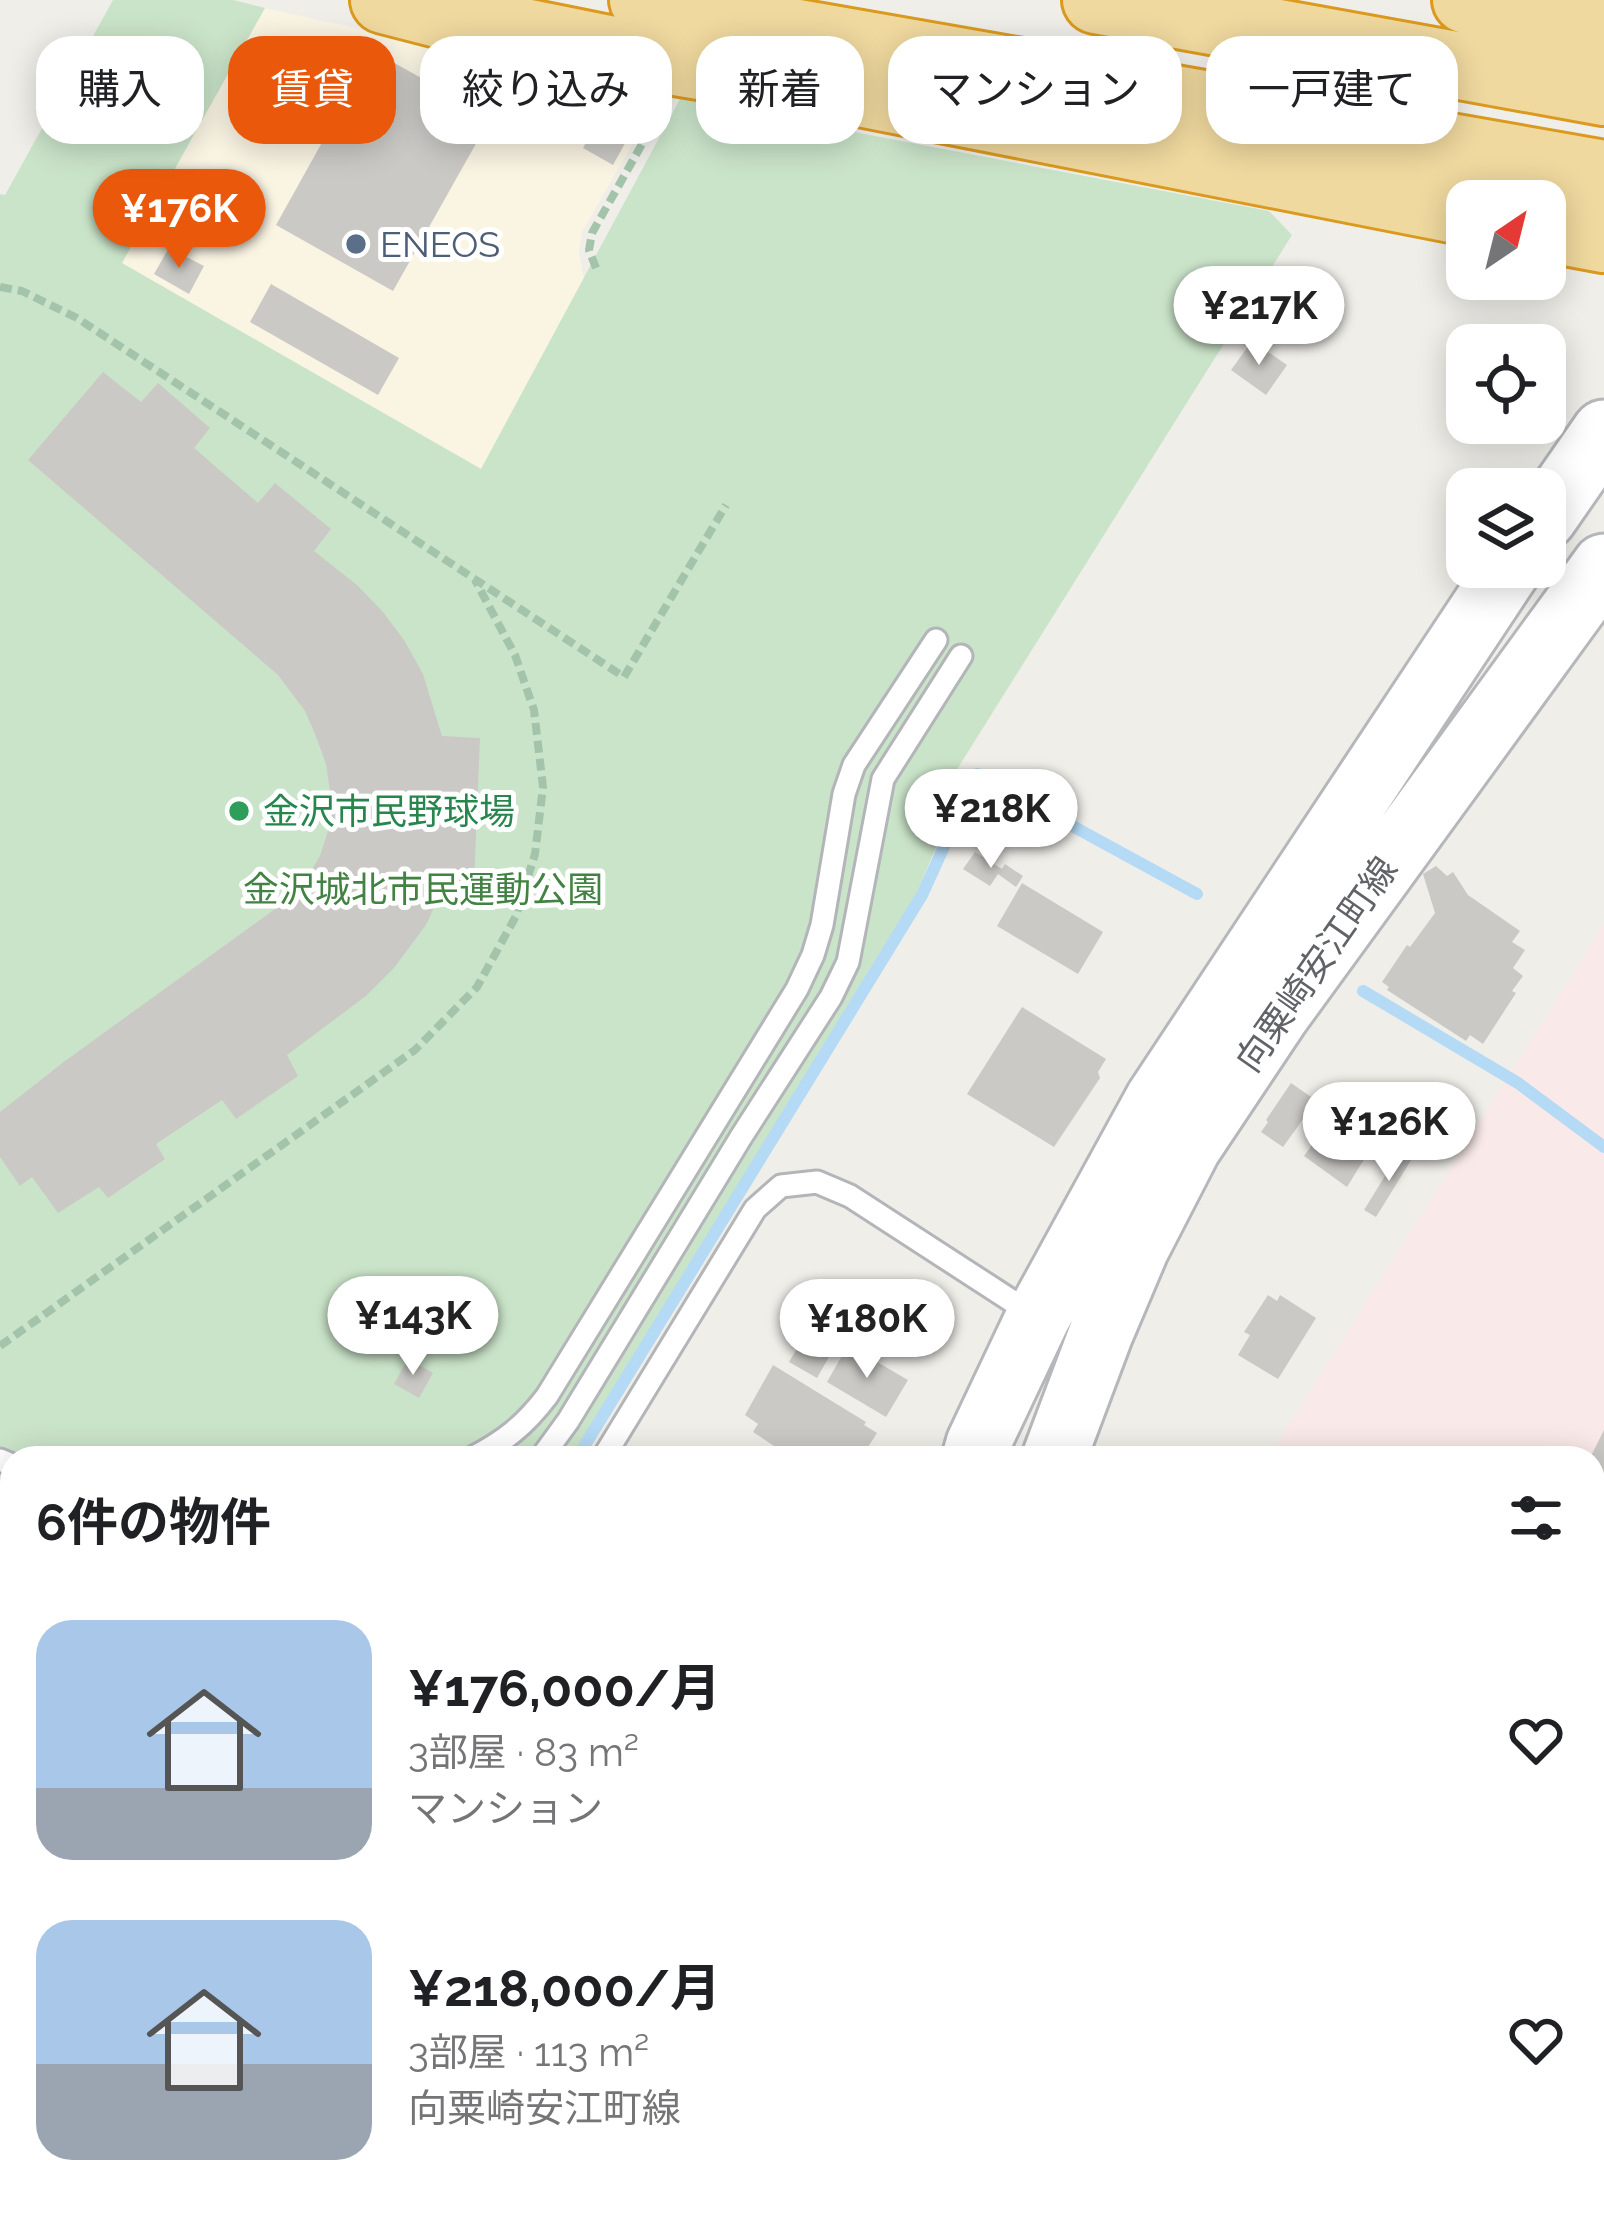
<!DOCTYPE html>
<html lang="ja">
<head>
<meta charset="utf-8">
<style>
  :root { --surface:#fff; --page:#f2f2f2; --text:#202124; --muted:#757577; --accent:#ea580c }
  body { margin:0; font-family:Raleway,"Noto Sans JP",sans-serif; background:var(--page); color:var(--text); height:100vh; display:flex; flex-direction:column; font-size:45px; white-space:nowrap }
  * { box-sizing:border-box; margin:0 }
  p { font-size:39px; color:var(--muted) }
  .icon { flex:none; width:66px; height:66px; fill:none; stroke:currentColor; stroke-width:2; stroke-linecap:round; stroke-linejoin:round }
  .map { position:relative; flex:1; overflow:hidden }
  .panel { position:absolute; left:0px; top:1446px; width:1605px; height:771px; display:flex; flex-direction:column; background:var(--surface); border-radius:36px 36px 0 0; box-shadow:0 6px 30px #0003 }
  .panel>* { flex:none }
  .guide { position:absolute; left:36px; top:36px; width:1533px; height:108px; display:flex; gap:24px }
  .needle { width:78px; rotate:35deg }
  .buttons { position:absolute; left:1446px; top:180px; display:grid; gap:24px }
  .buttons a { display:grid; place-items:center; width:120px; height:120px; border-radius:24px; background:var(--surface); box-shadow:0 6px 30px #0003; font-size:60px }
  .price { position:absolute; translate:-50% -102px; padding:0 27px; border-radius:42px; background:#fff; color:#222; font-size:39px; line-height:78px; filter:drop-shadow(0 3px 6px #0008) }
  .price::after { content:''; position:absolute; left:50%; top:72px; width:36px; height:27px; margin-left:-18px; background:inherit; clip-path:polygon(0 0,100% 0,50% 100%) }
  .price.selected { background:var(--accent); color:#fff }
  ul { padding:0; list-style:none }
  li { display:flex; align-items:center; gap:36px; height:300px; padding:0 36px }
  li span { display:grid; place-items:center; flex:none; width:336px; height:240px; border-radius:36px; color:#555 }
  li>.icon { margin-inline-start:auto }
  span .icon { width:144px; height:144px; fill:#fffc; stroke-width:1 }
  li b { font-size:51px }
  h2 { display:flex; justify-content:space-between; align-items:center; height:144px; padding:0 36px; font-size:51px }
  .pill { padding:0 42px; border-radius:36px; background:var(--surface); box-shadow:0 6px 30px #0003; font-size:42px; line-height:108px }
  .pill.selected { background:var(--accent); color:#fff }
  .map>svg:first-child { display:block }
  .commercial { fill:#faf4e3 }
  .medical { fill:#f9e9e8 }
  .green { fill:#cae4c9 }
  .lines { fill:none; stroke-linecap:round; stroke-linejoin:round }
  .stream { stroke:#b4daf5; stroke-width:12 }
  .building { fill:#cbc9c5 }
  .lane-casing { stroke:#b3b5b9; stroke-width:27 }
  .secondary-casing { stroke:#b5b7bb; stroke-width:69 }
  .highway-casing { stroke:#db9a1e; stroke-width:72 }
  .path { stroke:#a3c4ab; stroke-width:8; stroke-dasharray:12 6; stroke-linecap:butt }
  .lane { stroke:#fff; stroke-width:21 }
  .secondary { stroke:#fff; stroke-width:63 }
  .highway { stroke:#f0d99f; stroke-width:66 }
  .service-dot { fill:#5c6f8a; stroke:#fff; stroke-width:4.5 }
  .leisure-dot { fill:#2e9e5b; stroke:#fff; stroke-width:4.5 }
  .labels { text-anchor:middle; stroke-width:10; stroke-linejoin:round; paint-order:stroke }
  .service-label { font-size:36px; fill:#4e5e75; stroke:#fff; text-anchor:start }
  .leisure-label { font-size:36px; fill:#27864d; stroke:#fff; text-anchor:start }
  .park-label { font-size:36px; fill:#428343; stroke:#fff }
  .street-label { font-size:36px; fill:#606367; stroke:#fff }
</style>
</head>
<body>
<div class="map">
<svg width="1604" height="2216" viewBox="0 0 1604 2216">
  <rect width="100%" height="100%" fill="#f0eee9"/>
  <!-- commercial -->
  <path class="commercial" d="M265,8L635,90L646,120L581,234L579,254L584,279L482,469L122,263Z"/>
  <!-- medical -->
  <path class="medical" d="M1604,925V1851L1593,1866V1458H1268Z"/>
  <!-- green -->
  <path class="green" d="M113,0H233L265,8L122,263L481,469L680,99L1269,211L1292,235L951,779L962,786L917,892L572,1458H12V2205H880L882,2216H0V194L5,195Z"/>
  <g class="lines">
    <!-- stream -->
    <path class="stream" d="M1363,991L1518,1083L1604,1147
      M577,1458L922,895L977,774L1197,894"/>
  </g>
  <!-- building -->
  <path class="building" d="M373,51L491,117L393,291L276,225Z
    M608,102L639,118L613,165L583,148Z
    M167,204L192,217L185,229L161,216Z
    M169,248L204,266L189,294L154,274Z
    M271,284L399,358L378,395L250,322Z
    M1252,341L1287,365L1266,395L1231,370Z
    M103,372L141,402L158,383L210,428L194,448L258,503L275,483L331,529L314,551L357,585L383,612L404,640L423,674L442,736L480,738L474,884L444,886L426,925L394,968L366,996L287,1055L298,1076L236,1119L222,1100L156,1144L165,1159L108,1198L99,1187L58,1213L32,1177L20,1186L0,1157V1112L65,1061L282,904L303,884L320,856L328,831L331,798L326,764L315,734L305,711L278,675L28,460Z
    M975,852L1002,869L1005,864L1023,876L1016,887L998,874L990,886L963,869Z
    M1436,866L1447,876L1453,872L1468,895L1520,931L1512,942L1525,950L1513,968L1523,976L1512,991L1516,993L1483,1044L1470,1035L1466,1041L1387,990L1389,987L1382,982L1407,945L1410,947L1435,913L1423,874Z
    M1022,883L1103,932L1078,974L997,926Z
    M1022,1007L1106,1059L1098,1072L1100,1078L1054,1147L967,1094Z
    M1291,1083L1314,1099L1307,1109L1309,1111L1283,1147L1261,1132L1268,1122L1266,1120Z
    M1355,1085L1392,1114L1347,1187L1304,1156Z
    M1401,1150L1413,1157L1376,1217L1364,1210Z
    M1268,1295L1277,1301L1280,1295L1316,1318L1278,1379L1238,1355L1250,1335L1244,1332Z
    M806,1333L834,1348L817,1378L789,1362Z
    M848,1345L908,1380L886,1417L827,1382Z
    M408,1359L433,1373L419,1398L394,1384Z
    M773,1365L866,1422L864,1425L877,1433L861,1458H792L753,1432L758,1424L745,1415Z
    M1604,1430V1805L1593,1819V1458H1590Z"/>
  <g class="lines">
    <defs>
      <path id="lane" d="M472,1458C505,1441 525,1425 547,1396L797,989L813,955L822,925L844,794L854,765L936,640
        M541,1458L568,1421L741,1137L831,997L848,962L883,779L961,656
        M603,1458L755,1209L781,1186L817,1182L850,1196L1032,1314
        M0,1460L12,1465
        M262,2216L269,2205
        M309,2216L316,2205"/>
      <path id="secondary" d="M1545,517L1604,432
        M974,1458L978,1444L1038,1317L1157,1100L1510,567
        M1054,1458L1101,1333L1137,1248L1189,1147L1277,1015L1604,566
        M935,2205L936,2216
        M984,2205L986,2216"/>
      <path id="highway" d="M384,0L454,18L663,60L855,92L1467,212
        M643,0L752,25L1604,174
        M1096,0L1604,92
        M1466,0L1604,26
        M1545,228L1604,239"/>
    </defs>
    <!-- lane casing -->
    <use href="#lane" class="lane-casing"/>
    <!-- secondary casing -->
    <use href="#secondary" class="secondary-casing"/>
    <!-- highway casing -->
    <use href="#highway" class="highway-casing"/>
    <!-- path -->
    <path class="path" d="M596,268L589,250L592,233L655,121L657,109
      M0,287L22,291L77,318L624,677L726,505
      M0,1346L415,1050L477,987L516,916L535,854L543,787L534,710L515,655L475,580
      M1593,1897L1604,1883
      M1349,2216L1357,2205"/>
    <!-- lane -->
    <use href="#lane" class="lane"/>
    <!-- secondary -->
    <use href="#secondary" class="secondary"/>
    <!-- highway -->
    <use href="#highway" class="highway"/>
  </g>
  <!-- markers -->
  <circle class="service-dot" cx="356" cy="244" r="12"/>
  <circle class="leisure-dot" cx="239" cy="811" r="12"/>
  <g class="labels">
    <!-- service labels -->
    <g class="service-label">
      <text x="380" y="257">ENEOS</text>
    </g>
    <!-- leisure labels -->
    <g class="leisure-label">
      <text x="263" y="824">金沢市民野球場</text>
    </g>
    <!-- park labels -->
    <g class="park-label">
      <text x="423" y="902">金沢城北市民運動公園</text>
    </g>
    <!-- street labels -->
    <g class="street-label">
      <text transform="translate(1316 964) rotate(-55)" y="13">向粟崎安江町線</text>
    </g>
  </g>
</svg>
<div class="buttons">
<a><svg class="needle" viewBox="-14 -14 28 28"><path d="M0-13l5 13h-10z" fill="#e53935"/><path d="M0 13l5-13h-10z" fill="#757577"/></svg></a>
<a><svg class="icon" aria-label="locate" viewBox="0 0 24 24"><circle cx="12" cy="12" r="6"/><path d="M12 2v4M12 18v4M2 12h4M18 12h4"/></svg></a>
<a><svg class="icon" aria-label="layers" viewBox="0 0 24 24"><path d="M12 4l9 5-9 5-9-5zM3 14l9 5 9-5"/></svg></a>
</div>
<b class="price selected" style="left:179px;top:271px">¥176K</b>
<b class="price" style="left:1259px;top:368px">¥217K</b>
<b class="price" style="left:991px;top:871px">¥218K</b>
<b class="price" style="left:1389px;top:1184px">¥126K</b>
<b class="price" style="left:413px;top:1378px">¥143K</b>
<b class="price" style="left:867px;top:1381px">¥180K</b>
<div class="guide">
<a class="pill">購入</a>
<a class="pill selected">賃貸</a>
<a class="pill">絞り込み</a>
<a class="pill">新着</a>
<a class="pill">マンション</a>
<a class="pill">一戸建て</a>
</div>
<section class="panel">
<h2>6件の物件<svg class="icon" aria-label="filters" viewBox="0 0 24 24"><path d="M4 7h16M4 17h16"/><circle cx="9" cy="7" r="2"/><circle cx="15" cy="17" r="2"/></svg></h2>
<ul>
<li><span style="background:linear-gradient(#a9c7e8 70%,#9aa5b1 0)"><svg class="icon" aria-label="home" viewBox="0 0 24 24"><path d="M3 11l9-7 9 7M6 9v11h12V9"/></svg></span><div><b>¥176,000/月</b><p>3部屋 · 83 m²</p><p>マンション</p></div><svg class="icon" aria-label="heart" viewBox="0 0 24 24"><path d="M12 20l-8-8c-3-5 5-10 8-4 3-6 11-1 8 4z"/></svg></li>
<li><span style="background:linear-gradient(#a9c7e8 60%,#9aa5b1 0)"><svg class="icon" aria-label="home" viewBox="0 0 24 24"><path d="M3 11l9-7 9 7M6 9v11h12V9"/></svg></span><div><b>¥218,000/月</b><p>3部屋 · 113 m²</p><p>向粟崎安江町線</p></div><svg class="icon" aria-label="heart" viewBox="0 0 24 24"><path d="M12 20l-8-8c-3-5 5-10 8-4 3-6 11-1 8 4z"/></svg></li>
</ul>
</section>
</div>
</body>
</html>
